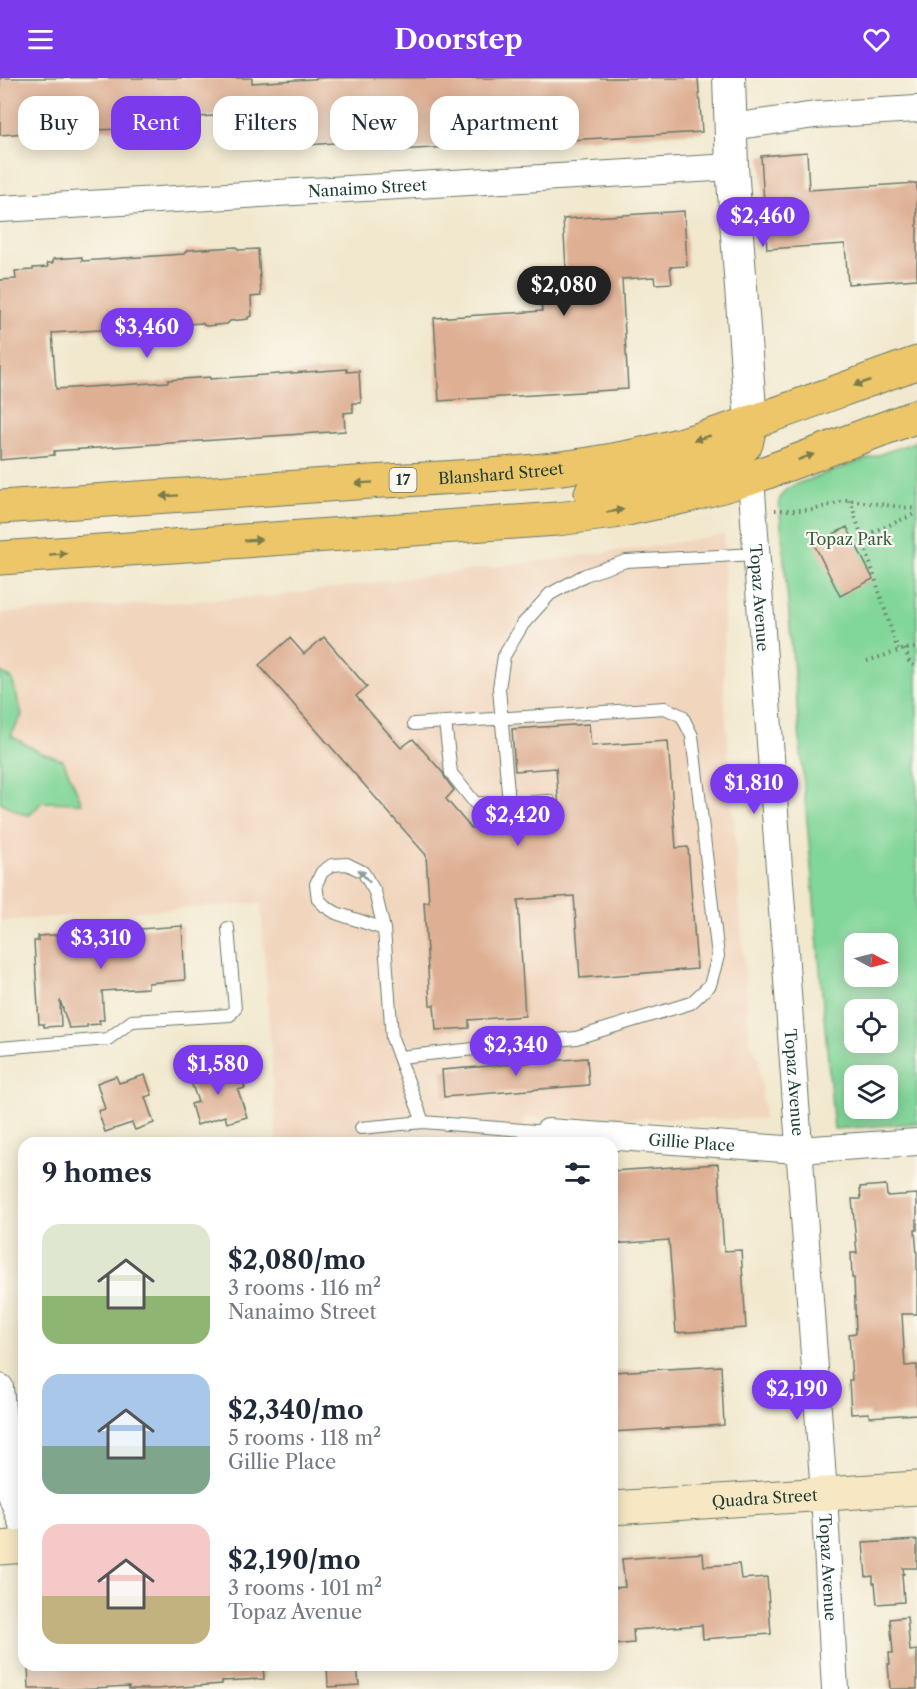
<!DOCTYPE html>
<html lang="en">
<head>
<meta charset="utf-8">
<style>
  :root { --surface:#fff; --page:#f2f2f3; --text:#1f2937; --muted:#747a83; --accent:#7c3aed }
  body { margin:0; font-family:"Libre Caslon Text",serif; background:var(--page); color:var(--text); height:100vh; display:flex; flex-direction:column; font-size:22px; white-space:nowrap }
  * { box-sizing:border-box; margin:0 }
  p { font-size:20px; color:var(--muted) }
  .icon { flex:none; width:33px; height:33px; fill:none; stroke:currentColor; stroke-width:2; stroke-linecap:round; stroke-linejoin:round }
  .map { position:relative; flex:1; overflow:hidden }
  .sheet { position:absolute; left:18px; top:1059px; width:600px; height:534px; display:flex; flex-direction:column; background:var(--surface); border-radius:18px; box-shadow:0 3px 15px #0003 }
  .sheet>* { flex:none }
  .banner { position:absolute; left:18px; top:18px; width:600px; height:54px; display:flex; gap:12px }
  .needle { width:39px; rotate:97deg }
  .buttons { position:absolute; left:844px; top:855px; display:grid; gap:12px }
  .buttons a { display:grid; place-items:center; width:54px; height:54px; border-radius:12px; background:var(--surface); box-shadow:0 3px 15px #0003; font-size:30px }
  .price { position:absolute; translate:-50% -51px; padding:0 14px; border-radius:21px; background:var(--accent); color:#fff; font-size:20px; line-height:39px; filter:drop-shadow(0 2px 3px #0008) }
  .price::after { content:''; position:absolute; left:50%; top:36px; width:18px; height:14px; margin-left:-9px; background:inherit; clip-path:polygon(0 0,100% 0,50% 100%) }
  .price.current { background:#222; color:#fff }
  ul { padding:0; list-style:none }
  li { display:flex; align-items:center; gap:18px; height:150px; padding:0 24px }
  li span { display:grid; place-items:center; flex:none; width:168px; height:120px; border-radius:18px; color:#555 }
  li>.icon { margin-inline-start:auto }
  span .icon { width:72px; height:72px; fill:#fffc; stroke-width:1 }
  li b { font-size:26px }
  h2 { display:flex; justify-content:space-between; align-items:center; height:72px; padding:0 24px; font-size:26px }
  .chip { padding:0 21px; border-radius:18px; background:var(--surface); box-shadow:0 3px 15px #0003; font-size:21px; line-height:54px }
  .chip.current { background:var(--accent); color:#fff }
  header { display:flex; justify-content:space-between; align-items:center; height:78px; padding:0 24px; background:var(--accent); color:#fff; font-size:27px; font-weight:700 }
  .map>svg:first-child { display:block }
  .built { fill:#f1d5bd }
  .green { fill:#81d699; stroke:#508a66; stroke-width:1.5; fill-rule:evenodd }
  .building { fill:#deaf93 }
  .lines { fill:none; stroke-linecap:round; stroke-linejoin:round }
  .service-casing { stroke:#68796a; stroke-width:14 }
  .minor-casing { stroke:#68796a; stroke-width:28 }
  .tertiary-casing { stroke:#68796a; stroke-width:34 }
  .secondary-casing { stroke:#68796a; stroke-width:35 }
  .primary-casing { stroke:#68796a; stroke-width:35 }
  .path { stroke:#68796a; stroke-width:4; stroke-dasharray:1.5 4.5; stroke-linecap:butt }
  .service { stroke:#fff; stroke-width:12 }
  .minor { stroke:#fff; stroke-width:26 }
  .tertiary { stroke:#fff; stroke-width:32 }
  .secondary { stroke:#f7e8c3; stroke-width:33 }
  .primary { stroke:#ecc669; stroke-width:33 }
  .oneway { fill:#7b7b4c }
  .oneway2 { fill:#8f9e9a }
  .labels { text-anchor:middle; stroke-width:4.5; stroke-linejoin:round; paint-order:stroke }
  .shield { fill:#fbf7ec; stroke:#61756b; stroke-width:1.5 }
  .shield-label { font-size:15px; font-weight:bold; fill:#1f3d34 }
  .street-label { font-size:16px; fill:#1f3d34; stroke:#fbf7ec }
  .park-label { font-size:16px; fill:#335c48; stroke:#fbf7ec }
</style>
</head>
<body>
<header><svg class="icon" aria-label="menu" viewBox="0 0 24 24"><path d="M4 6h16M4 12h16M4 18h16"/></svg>Doorstep<svg class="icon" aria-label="heart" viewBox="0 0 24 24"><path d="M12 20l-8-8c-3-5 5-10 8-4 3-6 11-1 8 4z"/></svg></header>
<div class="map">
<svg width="917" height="1611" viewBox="0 0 917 1611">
  <rect width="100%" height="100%" fill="#fbf7ec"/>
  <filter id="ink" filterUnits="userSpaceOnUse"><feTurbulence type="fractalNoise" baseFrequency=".0167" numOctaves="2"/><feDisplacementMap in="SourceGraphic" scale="12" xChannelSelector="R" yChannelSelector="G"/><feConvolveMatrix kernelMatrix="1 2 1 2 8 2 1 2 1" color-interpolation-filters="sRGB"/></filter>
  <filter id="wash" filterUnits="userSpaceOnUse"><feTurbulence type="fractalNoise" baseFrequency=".008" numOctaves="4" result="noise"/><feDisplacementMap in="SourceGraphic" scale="24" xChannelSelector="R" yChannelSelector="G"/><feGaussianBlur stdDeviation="1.35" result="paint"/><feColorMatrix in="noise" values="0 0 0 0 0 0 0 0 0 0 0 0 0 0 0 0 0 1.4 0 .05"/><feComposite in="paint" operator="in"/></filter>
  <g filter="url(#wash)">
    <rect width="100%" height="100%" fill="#f1e8ce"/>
    <!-- built -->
    <path class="built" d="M724,456V616L750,964L759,980L764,1041L525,1039L523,1065H277L261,825L0,843V535L275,518L669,466Z"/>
    <!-- green -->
    <path class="green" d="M917,363V1045L834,1051L779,423C782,414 786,411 794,407ZM855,866H888V898H855ZM855,932H888V964H855ZM855,998H888V1030H855Z
      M0,594L12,601L22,637L11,658L39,674L63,682L82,725L42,724L30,737L20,735L0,724Z"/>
    <g id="blocks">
      <!-- building -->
      <path class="building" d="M0,0H252V5L326,0H698L702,54L399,72L398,60L256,71L253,35L132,44L126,51L92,52L85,58L67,59V52L0,57Z
        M807,74L809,112L917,105V201L848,206L845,166L767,171L761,78Z
        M684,133L687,188L670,189L672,205L655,206L654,199L622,201L628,311L439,323L434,240L542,233L541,224L568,222L563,141Z
        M236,169L239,172L258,171L261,218L251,219L252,238L248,239V241L230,243L227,246L206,248L202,245L143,249L140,252L119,253L116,251L52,255L56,311L168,304V302L210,299V301L347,291V294L359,293L361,325H353V334L344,335L345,353L54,373V377L0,382V202L16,201L15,193L33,192V190L48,189L47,185H53V181L82,179V183L184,176L187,172Z
        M847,449L873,501L840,518L814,466Z
        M324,559L367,609L356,618L401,670L413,661L443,695L445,700L454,712L446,721L471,750L560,744L556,690L515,693L512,651L589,646L591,668L668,663L676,770L688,769L697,891L580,900L574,818L518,822L525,938L469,942V950L436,952L434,927H430L424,824H429L426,777L259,587L290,560L304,576Z
        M182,848L185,902L148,905V910L102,913L104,942H99L100,946L87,947V949L69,950L60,922L61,948L44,949V946H39L34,863H38V858Z
        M587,980L589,1007L444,1019L442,992Z
        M239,990L245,1010L238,1012L247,1039L227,1045L225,1038L197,1047L191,1026L198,1024L189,998L210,992L212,998Z
        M145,997L152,1017L145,1019L154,1045L135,1052L132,1045L105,1054L98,1033L105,1031L97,1005L116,998L119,1005Z
        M718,1086L724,1173L741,1172L746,1250L676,1255L669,1162L612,1166V1093Z
        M886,1107L887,1118L917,1116V1152H915L917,1177V1236H902L905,1288L917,1287V1336L869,1339V1335L851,1336L849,1302H852L849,1256L856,1255L854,1200H852L851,1175H857L852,1121H861L860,1109Z
        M721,1288L724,1347L612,1354V1294Z
        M917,1462V1490H903L904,1496H902L904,1524L877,1526L875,1505H873V1498L866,1499L863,1465Z
        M703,1475L704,1488L739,1486L741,1501L767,1499L771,1556L703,1561L702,1547L633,1552L634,1565L612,1567V1510L625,1509L622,1481Z
        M907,1539L910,1573L917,1572V1611H890L888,1586H890L889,1575H893L890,1541Z
        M28,1587H263L264,1601L222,1603V1606L156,1611H129V1608L76,1611H29Z
        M327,1587H357L359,1607L328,1609Z"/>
    </g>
  </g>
  <g filter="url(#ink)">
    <use href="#blocks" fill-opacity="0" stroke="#68796a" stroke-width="1.5"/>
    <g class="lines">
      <defs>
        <path id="service" d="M445,644L451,695L475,725L509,726L549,723
          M509,726L499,610L504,578L523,546L550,516L585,497L626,483L756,476
          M384,851L336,835L325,828L318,821L316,806L322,794L332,787L347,786L363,794L375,814L384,851L392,960L423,1044
          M0,970L108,961L132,943L230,937L235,931L228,850
          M400,979L576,960L691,925L710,907L718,878L692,658L682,638L665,630L414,646
          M361,1050L423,1044L548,1054V1057"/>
        <g id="minor">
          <path d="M731,49L815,37L917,31"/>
          <path id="s1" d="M0,131L732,89"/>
          <path id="s2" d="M751,400L824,1416L835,1611"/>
          <path id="s3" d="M548,1054L798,1072L917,1064"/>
          <path d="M0,1309L10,1414L24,1451"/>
        </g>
        <path id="tertiary" d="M729,0L732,89L751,344"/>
        <g id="secondary">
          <path id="s4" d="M612,1430L917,1410"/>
          <path d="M0,1470L24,1468"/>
        </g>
        <g id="primary">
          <path d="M591,415L653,401L735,376L746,366L751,344"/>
          <path id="s5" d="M0,429C123,421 247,413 370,404C451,399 533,397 613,382C718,363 817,319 917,285"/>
          <path d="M0,480L557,441L614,434L683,419L751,400L917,338"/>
        </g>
      </defs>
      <!-- service casing -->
      <use href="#service" class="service-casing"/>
      <!-- minor casing -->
      <use href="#minor" class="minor-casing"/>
      <!-- tertiary casing -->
      <use href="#tertiary" class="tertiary-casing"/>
      <!-- secondary casing -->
      <use href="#secondary" class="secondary-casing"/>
      <!-- primary casing -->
      <use href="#primary" class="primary-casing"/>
      <!-- path -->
      <path class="path" d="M850,422L898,573
        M775,432H813L847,422L917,431
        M862,459L917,435
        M905,571L909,583L917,591
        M867,583L905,571L917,570"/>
      <!-- service -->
      <use href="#service" class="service"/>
      <!-- minor -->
      <use href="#minor" class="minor"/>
      <!-- tertiary -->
      <use href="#tertiary" class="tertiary"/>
      <!-- secondary -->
      <use href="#secondary" class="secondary"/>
      <!-- primary -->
      <use href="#primary" class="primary"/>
    </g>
    <!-- one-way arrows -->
    <defs><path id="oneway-solid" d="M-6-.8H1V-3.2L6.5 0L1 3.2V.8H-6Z" transform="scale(1.5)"/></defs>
    <g class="oneway">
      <use href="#oneway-solid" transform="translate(862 305) rotate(161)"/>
      <use href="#oneway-solid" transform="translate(702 360) rotate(164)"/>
      <use href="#oneway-solid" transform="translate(806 379) rotate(-20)"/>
      <use href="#oneway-solid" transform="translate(364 405) rotate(176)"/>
      <use href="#oneway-solid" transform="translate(169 418) rotate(176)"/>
      <use href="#oneway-solid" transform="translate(615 433) rotate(-10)"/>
      <use href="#oneway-solid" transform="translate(253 462) rotate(-4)"/>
      <use href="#oneway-solid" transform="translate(58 476) rotate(-4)"/>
    </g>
    <use class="oneway2" href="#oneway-solid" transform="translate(364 798) rotate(-132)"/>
  </g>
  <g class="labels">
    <!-- shield labels -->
    <rect class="shield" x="389.5" y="390" width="27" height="24" rx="4.5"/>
    <g class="shield-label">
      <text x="403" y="407">17</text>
    </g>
    <!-- street labels -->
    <g class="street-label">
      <text dy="6" stroke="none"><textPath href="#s1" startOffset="368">Nanaimo Street</textPath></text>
      <text dy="6" stroke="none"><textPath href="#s5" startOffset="502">Blanshard Street</textPath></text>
      <text dy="6" stroke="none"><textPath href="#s2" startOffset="120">Topaz Avenue</textPath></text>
      <text dy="6" stroke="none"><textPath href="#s2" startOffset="606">Topaz Avenue</textPath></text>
      <text dy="6" stroke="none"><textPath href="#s3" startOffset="144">Gillie Place</textPath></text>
      <text dy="6" stroke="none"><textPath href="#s4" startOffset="153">Quadra Street</textPath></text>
      <text dy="6" stroke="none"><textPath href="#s2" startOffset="1092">Topaz Avenue</textPath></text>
    </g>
    <!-- park labels -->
    <g class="park-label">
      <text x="849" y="467">Topaz Park</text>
    </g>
  </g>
</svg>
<div class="buttons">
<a><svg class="needle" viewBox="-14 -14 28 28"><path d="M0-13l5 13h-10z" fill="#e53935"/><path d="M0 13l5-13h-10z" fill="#747a83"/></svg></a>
<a><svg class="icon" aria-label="locate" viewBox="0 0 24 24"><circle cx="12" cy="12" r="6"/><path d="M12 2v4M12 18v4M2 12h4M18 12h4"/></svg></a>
<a><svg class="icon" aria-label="layers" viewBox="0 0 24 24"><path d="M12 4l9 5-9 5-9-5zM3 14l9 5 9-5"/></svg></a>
</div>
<b class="price" style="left:763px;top:170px">$2,460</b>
<b class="price current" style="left:564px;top:239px">$2,080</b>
<b class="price" style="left:147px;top:281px">$3,460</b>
<b class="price" style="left:754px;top:737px">$1,810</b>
<b class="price" style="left:518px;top:769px">$2,420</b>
<b class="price" style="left:101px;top:892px">$3,310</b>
<b class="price" style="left:516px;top:999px">$2,340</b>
<b class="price" style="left:218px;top:1018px">$1,580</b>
<b class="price" style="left:797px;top:1343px">$2,190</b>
<div class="banner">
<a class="chip">Buy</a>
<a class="chip current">Rent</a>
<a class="chip">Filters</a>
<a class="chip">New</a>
<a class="chip">Apartment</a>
</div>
<section class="sheet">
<h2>9 homes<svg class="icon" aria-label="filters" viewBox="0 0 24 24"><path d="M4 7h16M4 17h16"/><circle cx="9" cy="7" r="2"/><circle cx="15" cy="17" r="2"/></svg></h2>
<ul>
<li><span style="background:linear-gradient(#dfe7d0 60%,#8fb573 0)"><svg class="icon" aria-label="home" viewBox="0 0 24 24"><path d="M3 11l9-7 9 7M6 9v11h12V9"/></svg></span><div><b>$2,080/mo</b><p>3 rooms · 116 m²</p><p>Nanaimo Street</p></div></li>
<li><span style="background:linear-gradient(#a9c7e8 60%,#7fa58c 0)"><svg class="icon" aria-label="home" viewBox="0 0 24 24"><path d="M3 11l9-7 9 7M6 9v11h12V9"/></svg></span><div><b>$2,340/mo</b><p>5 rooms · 118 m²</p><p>Gillie Place</p></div></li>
<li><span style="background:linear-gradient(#f6c9c9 60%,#c2b280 0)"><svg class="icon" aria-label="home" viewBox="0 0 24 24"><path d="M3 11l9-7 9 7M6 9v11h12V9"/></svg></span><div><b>$2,190/mo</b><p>3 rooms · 101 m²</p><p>Topaz Avenue</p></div></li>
</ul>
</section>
</div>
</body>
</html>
